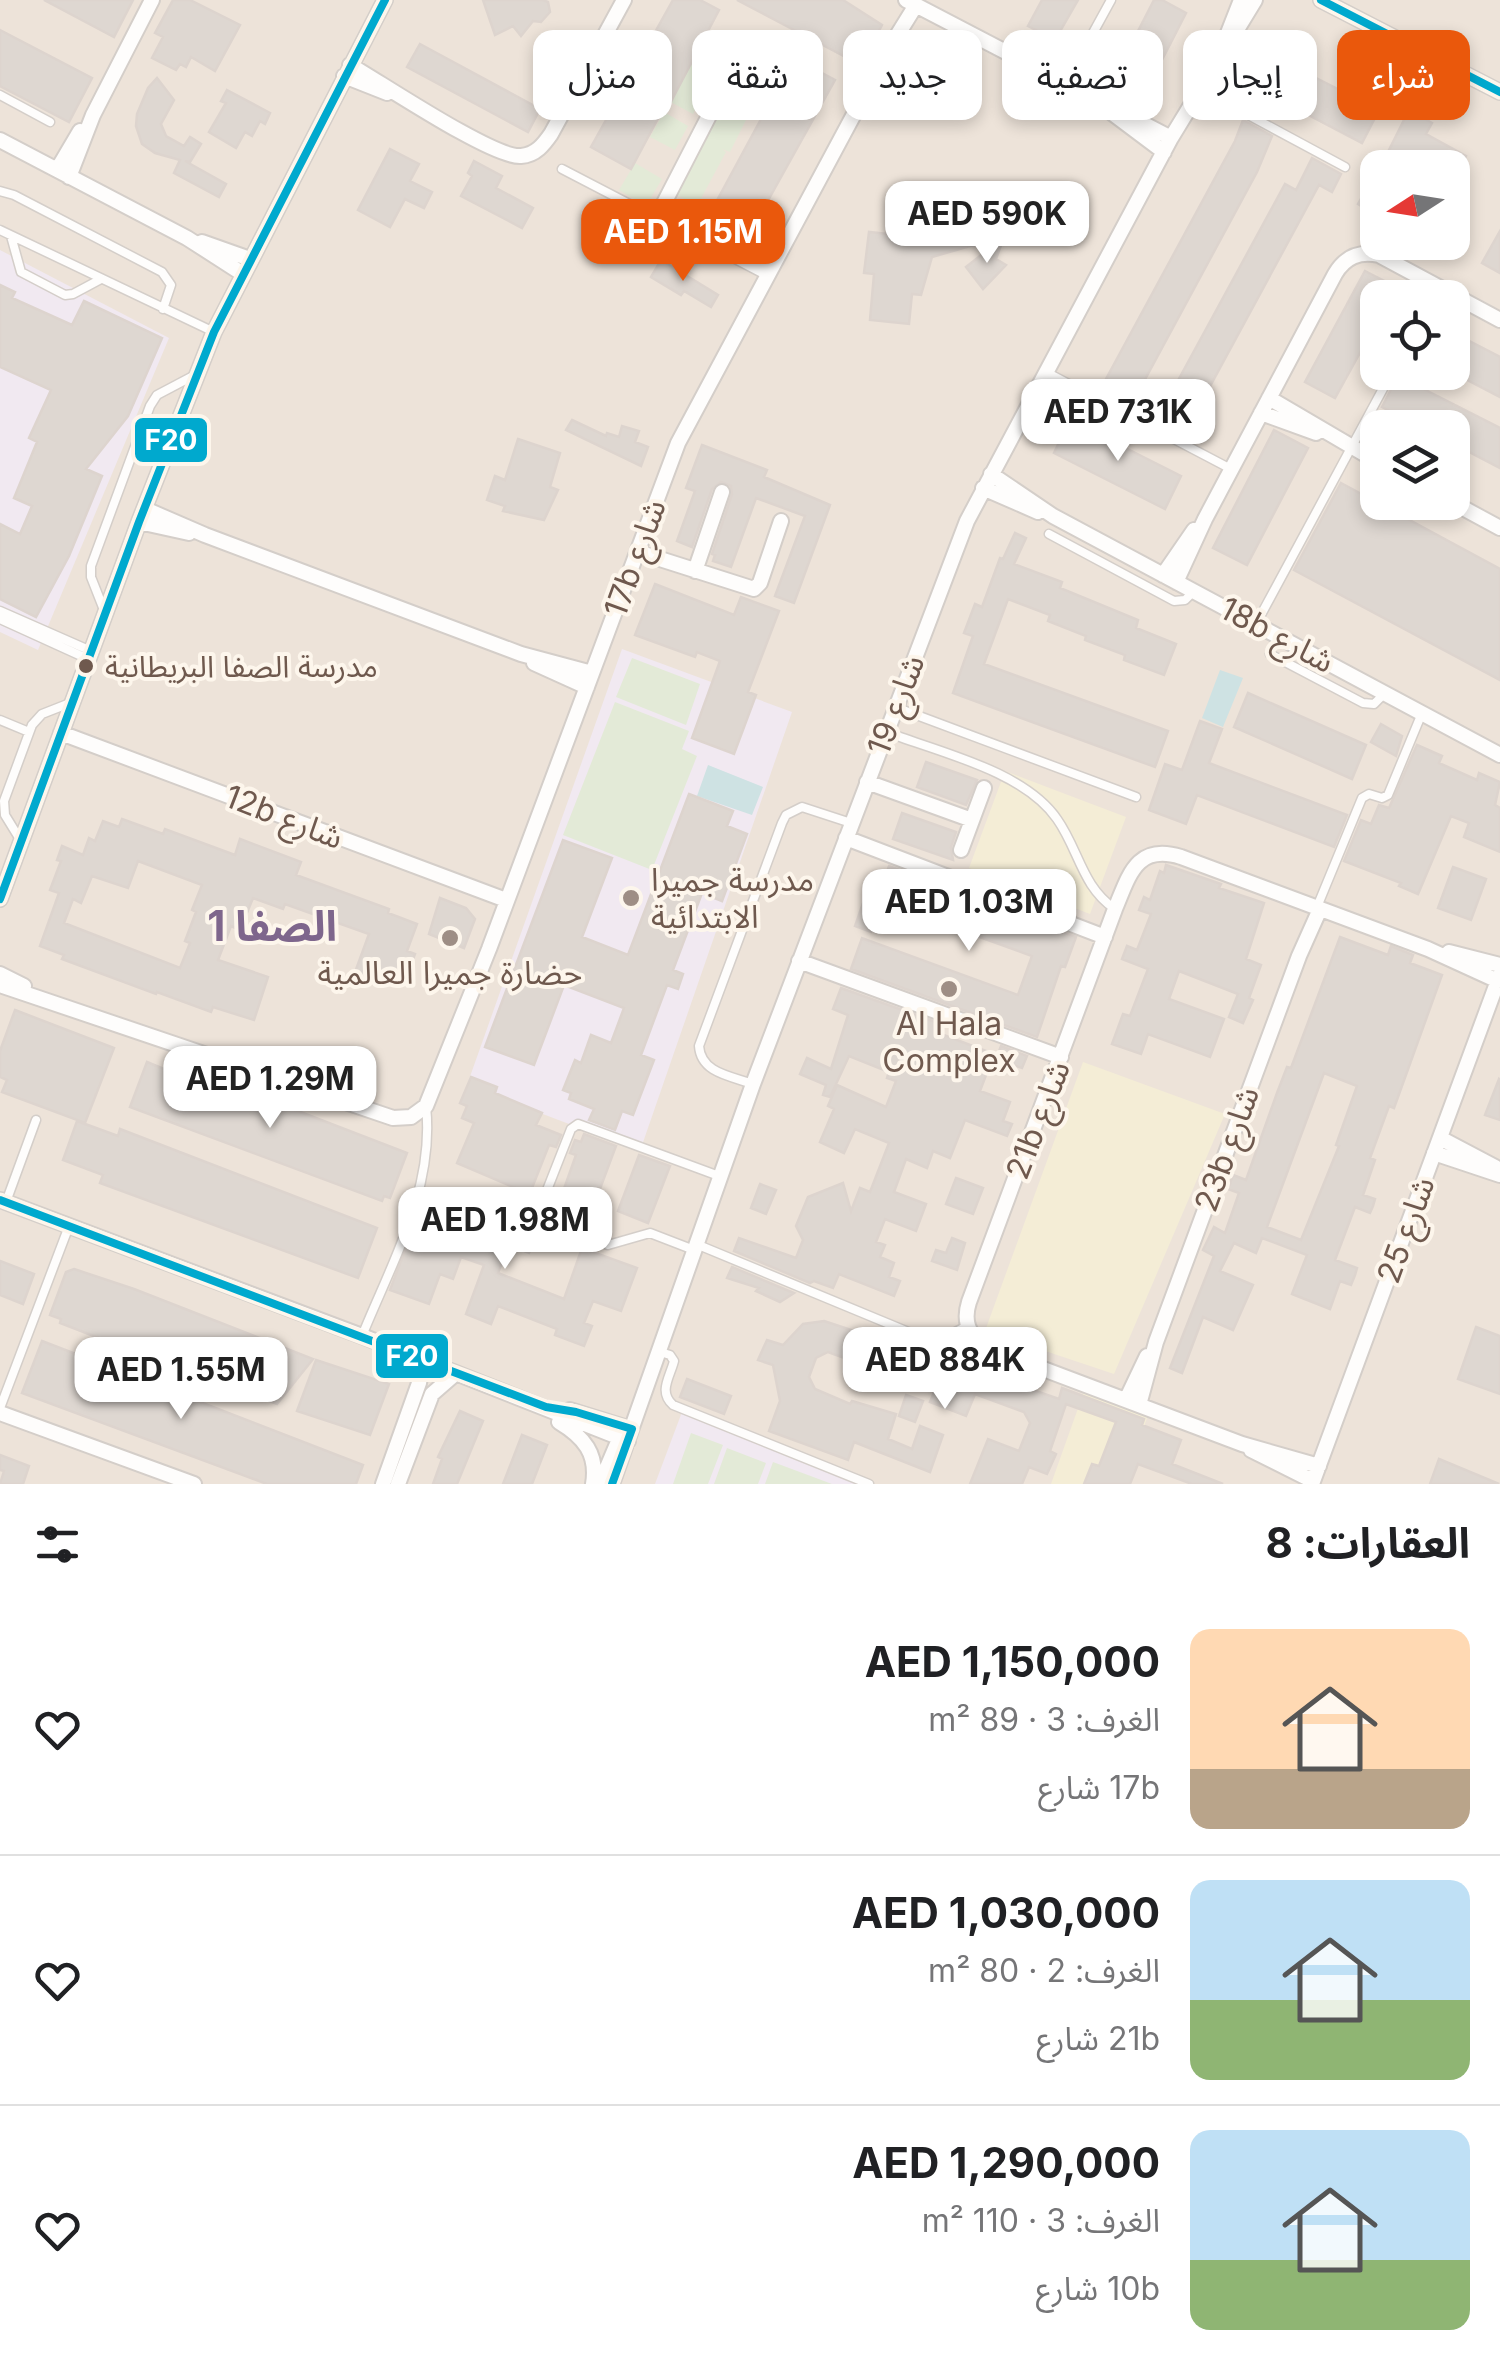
<!DOCTYPE html>
<html lang="ar">
<head>
<meta charset="utf-8">
<style>
  :root { --surface:#fff; --page:#f2f2f2; --text:#202124; --muted:#757577; --line:#e0e0e0; --accent:#ea580c }
  body { margin:0; font-family:Inter,"Noto Sans Arabic",sans-serif; background:var(--page); color:var(--text); direction:rtl; height:100vh; display:flex; flex-direction:column; font-size:38px; white-space:nowrap }
  * { box-sizing:border-box; margin:0 }
  p { font-size:32px; color:var(--muted) }
  .icon { flex:none; width:55px; height:55px; fill:none; stroke:currentColor; stroke-width:2; stroke-linecap:round; stroke-linejoin:round }
  .map { position:relative; height:1484px; overflow:hidden; direction:ltr }
  .drawer { display:flex; flex-direction:column; background:var(--surface); flex:1 }
  .drawer>* { flex:none }
  .top-card { position:absolute; left:30px; top:30px; width:1440px; height:90px; direction:rtl; display:flex; gap:20px }
  .needle { width:65px; rotate:258deg }
  .buttons { position:absolute; left:1360px; top:150px; display:grid; gap:20px }
  .buttons a { display:grid; place-items:center; width:110px; height:110px; border-radius:20px; background:var(--surface); box-shadow:0 5px 15px #0003; font-size:50px }
  .price { position:absolute; translate:-50% -85px; padding:0 22px; border-radius:20px; background:#fff; color:#222; font-size:32px; line-height:65px; filter:drop-shadow(0 2px 5px #0008) }
  .price::after { content:''; position:absolute; left:50%; top:60px; width:30px; height:22px; margin-left:-15px; background:inherit; clip-path:polygon(0 0,100% 0,50% 100%) }
  .price.selected { background:var(--accent); color:#fff }
  ul { padding:0; list-style:none }
  li { display:flex; align-items:center; gap:30px; height:250px; padding:0 30px }
  li+li { border-top:2px solid var(--line) }
  li span { display:grid; place-items:center; flex:none; width:280px; height:200px; border-radius:20px; color:#555 }
  li>.icon { margin-inline-start:auto }
  span .icon { width:120px; height:120px; fill:#fffc; stroke-width:1 }
  li b { font-size:42px }
  h2 { display:flex; justify-content:space-between; align-items:center; height:120px; padding:0 30px; font-size:42px }
  .chip { padding:0 35px; border-radius:20px; background:var(--surface); box-shadow:0 5px 15px #0003; font-size:35px; line-height:90px }
  .chip.selected { background:var(--accent); color:#fff }
  .map>svg:first-child { display:block }
  .residential { fill:#ede3d9; fill-rule:evenodd }
  .education { fill:#f1e9f1 }
  .green { fill:#e3ead7 }
  .sand { fill:#f4edd6 }
  .water { fill:#cee2e3 }
  .building { fill:#ded7d1; stroke:#ddd4ce; stroke-width:2.5; fill-rule:evenodd }
  .lines { fill:none; stroke-linecap:round; stroke-linejoin:round }
  .service-casing { stroke:#d4cec9; stroke-width:11 }
  .minor-casing { stroke:#d4cec9; stroke-width:18 }
  .service { stroke:#fefdfc; stroke-width:8 }
  .minor { stroke:#fefdfc; stroke-width:14 }
  .bus-1-casing { stroke:#fdf6ec; stroke-width:15 }
  .bus-1 { stroke:#00a9ce; stroke-width:8 }
  .bus-dot { fill:#6f594e; stroke:#fdf6ec; stroke-width:4 }
  .poi-dot { fill:#9e8e85; stroke:#fdf6ec; stroke-width:4 }
  .labels { text-anchor:middle; stroke-width:8; stroke-linejoin:round; paint-order:stroke }
  .bus-label { font-size:30px; fill:#6f594e; stroke:#fdf6ec; text-anchor:start }
  .street-label { font-size:32px; fill:#6f594e; stroke:#fdf6ec }
  .poi-label { font-size:32px; fill:#6f594e; stroke:#fdf6ec }
  .district-label { font-size:42px; font-weight:bold; fill:#7e668c; stroke:#fdf6ec }
  .line-badge { stroke:#fdf6ec; stroke-width:4 }
  .badge-label { font-size:28px; text-anchor:middle; font-weight:bold; fill:#fff }
</style>
</head>
<body>
<div class="map">
<svg width="1500" height="1484" viewBox="0 0 1500 1484">
  <rect width="100%" height="100%" fill="#f5f1eb"/>
  <!-- residential -->
  <path class="residential" d="M0,0H1500V1484H0ZM1378,168H1452V242H1378ZM1378,298H1452V372H1378ZM1378,428H1452V502H1378Z"/>
  <!-- education -->
  <path class="education" d="M0,250L169,338L38,650L0,632Z
    M622,649L792,712L640,1151L467,1085Z
    M682,1412L862,1484H655Z"/>
  <!-- green -->
  <path class="green" d="M691,52L717,67L693,114L667,100Z
    M745,54L772,68L730,152L722,149L726,152L697,206L672,192Z
    M664,112L688,126L675,150L650,137Z
    M635,163L662,179L646,206L619,190Z
    M632,658L700,684L686,725L616,697Z
    M615,702L689,731L682,749L697,756L652,870L563,835Z
    M691,1433L723,1445L708,1484H673Z
    M727,1448L766,1463L758,1484H714Z
    M773,1462L832,1484H765Z"/>
  <!-- sand -->
  <path class="sand" d="M1005,771L1126,817L1090,914L969,868Z
    M1083,1062L1225,1114L1114,1374L985,1331Z
    M1086,1386L1150,1410L1123,1484H1051Z"/>
  <!-- water -->
  <path class="water" d="M1220,670L1243,678L1223,727L1202,718Z
    M708,765L763,787L752,815L697,796Z"/>
  <!-- building -->
  <path class="building" d="M44,0H133L114,37Z
    M173,0H190L240,25L215,71L191,57L186,67L180,64L176,70L152,58L163,37L155,33Z
    M483,0H543L548,2L550,12L541,22L533,21L521,36L513,26L495,35Z
    M673,0H700L719,10L665,113L662,111L631,169L591,147Z
    M737,0H843L882,25L861,65Z
    M1042,0H1078L1055,40L1028,26Z
    M1154,0H1162L1186,13L1147,89L1116,74Z
    M0,30L92,78L69,122L0,86Z
    M420,44L540,109L528,132L407,67Z
    M1265,52L1379,110L1362,143L1249,84Z
    M794,58L835,80L746,240L707,219Z
    M157,78L174,100L161,124L166,136L184,146L190,137L201,144L190,162L185,161L226,184L219,197L174,173L180,160L155,153L142,144L136,126L137,114L148,88Z
    M227,90L270,113L265,124L260,121L252,136L245,132L236,148L209,132L226,103L221,101Z
    M1409,110L1432,123L1426,134L1466,156L1460,168H1380Z
    M1243,120L1272,136L1257,172L1136,396L1106,379L1235,141Z
    M390,149L419,164L410,181L432,192L424,208L405,199L390,227L358,210Z
    M1312,158L1341,174L1332,192L1319,185L1189,425L1162,410L1285,184L1296,190Z
    M474,161L502,176L496,188L533,208L522,228L461,196L472,176L468,173Z
    M1378,168V205L1373,213L1358,204Z
    M947,189L977,197L1002,189L1008,215L1005,236L932,257L921,295L912,294L909,324L870,320L874,274L864,273L869,232L914,237L922,225L939,221L931,208L934,197Z
    M1500,231V273L1482,263Z
    M1004,237L996,259L1006,265L983,289L966,267Z
    M661,260L718,295L711,307L684,291L681,295L651,277Z
    M1365,271L1396,287L1390,298H1378V320L1335,398L1305,382Z
    M0,285L15,292L12,298L72,325L84,301L162,338L128,416L86,469L102,476L69,556L36,617L0,599V524L20,534L32,506L14,498L37,442L29,438L51,390L0,367Z
    M1452,332L1500,357V397L1452,372Z
    M1398,376L1500,428V468L1452,443V428H1422L1382,407Z
    M572,420L606,436L607,433L619,437L622,426L639,431L635,442L648,447L641,466L566,430Z
    M1070,420L1181,476L1165,509L1054,453Z
    M1274,430L1308,448L1247,565L1213,548Z
    M518,439L560,453L550,487L558,490L544,520L503,511L505,506L487,500L495,476L505,480Z
    M702,445L767,470L764,477L830,505L794,603L775,596L805,516L756,498L731,567L713,561L715,555L712,554L732,494L731,486L721,482L712,489L692,547L677,541L695,491L686,488Z
    M1341,483L1500,569V680L1294,570Z
    M1015,533L1026,538L1014,564L1062,582L1060,588L1138,620L1136,628L1176,644L1164,675L1124,660L1125,655L1085,640L1086,636L1048,621L1050,615L1008,599L984,664L1168,731L1155,767L953,693L973,636L964,633L975,604L982,607L1000,558L1003,559Z
    M655,584L734,615L741,597L779,611L748,692L756,695L734,754L692,738L720,661L697,652L695,657L635,635Z
    M1248,693L1366,745L1352,779L1234,727Z
    M1200,721L1222,729L1209,763L1347,815L1334,847L1197,795L1186,824L1149,810L1165,764L1182,770Z
    M1381,724L1402,736L1396,756L1371,742Z
    M1417,745L1442,756L1439,763L1477,780L1479,773L1500,782L1495,805L1500,808V852L1464,837L1469,823L1451,816L1418,894L1399,886L1401,883L1344,861L1361,820L1371,824L1379,805L1389,808Z
    M926,762L977,780L966,805L917,787Z
    M689,794L733,811L727,826L747,834L722,901L702,893L673,970L683,974L678,989L667,985L641,1055L654,1060L633,1115L622,1111L615,1130L589,1120L594,1109L569,1099L571,1093L563,1090L575,1060L581,1063L591,1035L611,1043L624,1008L564,985L534,1065L485,1047L563,840L612,858L582,937L628,955Z
    M902,813L956,832L951,847L953,860L893,839Z
    M122,819L163,834L165,829L235,855L240,839L301,862L296,875L389,909L388,913L417,924L407,951L415,954L403,985L371,973L368,980L354,975L369,934L285,904L283,909L253,898L240,930L231,926L218,960L268,977L254,1020L213,1007L211,1012L157,992L156,994L62,959L64,955L40,946L59,893L50,890L61,861L57,860L62,846L83,855L89,838L95,841L103,821L119,827ZM138,861L202,885L192,910L196,912L185,941L190,943L180,968L64,923L73,899L81,903L92,876L128,888Z
    M1166,865L1221,884L1219,888L1264,903L1246,959L1261,965L1249,998L1253,1000L1243,1023L1229,1017L1238,994L1179,971L1169,999L1224,1019L1210,1057L1148,1034L1141,1054L1112,1044L1123,1014L1130,1016L1148,969L1122,959L1127,946L1137,950L1151,914L1139,910L1144,897L1150,900L1160,871L1164,873Z
    M889,866L1076,937L1065,967L1061,966L1037,1037L851,969L862,938L1018,995L1032,956L877,900Z
    M1453,867L1486,879L1471,920L1438,908Z
    M440,898L466,908L475,919L464,948L429,934Z
    M863,903L880,909L871,932L855,926Z
    M1340,937L1388,955L1391,946L1413,955L1410,963L1442,975L1394,1108L1389,1106L1370,1158L1375,1160L1363,1195L1375,1199L1373,1206L1370,1213L1355,1207L1335,1260L1357,1268L1355,1275L1351,1285L1340,1281L1330,1309L1292,1294L1307,1255L1262,1238L1256,1253L1234,1243L1220,1271L1253,1285L1233,1330L1203,1317L1182,1373L1170,1368L1214,1256L1203,1250L1214,1227L1225,1233L1239,1193L1228,1189L1233,1175L1246,1180L1277,1093L1287,1067L1291,1068ZM1324,1073L1357,1086L1336,1145L1339,1146L1301,1240L1267,1227Z
    M841,988L944,1025L941,1034L994,1054L980,1091L1010,1102L1003,1121L1012,1124L1007,1136L965,1120L950,1158L933,1151L927,1168L906,1159L894,1192L926,1204L916,1231L885,1219L876,1242L885,1245L880,1257L894,1263L889,1277L900,1281L894,1296L839,1274L833,1288L814,1281L810,1283L734,1251L739,1238L796,1258L803,1240L796,1226L808,1197L843,1183L851,1211L860,1188L870,1192L889,1143L855,1129L844,1153L820,1142L834,1109L828,1106L837,1085L886,1107L896,1081L887,1078L889,1072L849,1056L830,1097L823,1095L826,1085L800,1074L807,1058L831,1069L848,1015L833,1009Z
    M15,1010L114,1048L85,1123L2,1092L7,1080L0,1077V1051Z
    M1001,1046L1027,1056L1022,1068L996,1059Z
    M147,1062L171,1072L173,1068L290,1108L407,1153L390,1198L384,1196L382,1201L130,1107Z
    M471,1077L497,1087L495,1093L542,1113L536,1125L561,1135L556,1147L549,1145L526,1203L515,1198L518,1189L457,1163L474,1123L462,1118L467,1106L460,1103Z
    M1499,1079L1500,1080V1120L1485,1115Z
    M77,1121L118,1136L120,1129L377,1228L358,1278L100,1183L103,1175L63,1160Z
    M584,1134L616,1146L585,1229L554,1217L576,1155L570,1153L575,1140L581,1142Z
    M639,1155L670,1166L648,1223L618,1211Z
    M956,1178L983,1188L973,1214L946,1204Z
    M760,1184L776,1190L766,1214L751,1208Z
    M425,1197L523,1234L527,1223L539,1229L529,1253L509,1245L498,1273L564,1299L582,1248L637,1268L621,1311L593,1301L584,1323L592,1326L584,1346L555,1335L557,1329L498,1306L491,1324L466,1314L484,1265L461,1257L453,1279L440,1274L429,1304L390,1290Z
    M952,1238L965,1243L957,1270L932,1261L936,1250L946,1253Z
    M0,1261L34,1274L23,1304L0,1295Z
    M732,1267L794,1293L780,1302L756,1291L759,1288L727,1278Z
    M74,1269L134,1289L313,1359L277,1404L221,1382L222,1379L99,1338L60,1323L61,1319L50,1315L66,1272Z
    M824,1321L872,1337L874,1331L982,1379L984,1373L1059,1399L1062,1388L1144,1419L1142,1425L1181,1440L1172,1464L1223,1484H1192L1138,1464L1130,1484H1084L1092,1464L1099,1466L1116,1422L1066,1404L1050,1451L1056,1454L1047,1474L1029,1467L1022,1484H970L988,1439L1019,1451L1030,1423L1024,1412L975,1394L966,1416L930,1402L941,1375L914,1365L905,1390L858,1374L861,1364L828,1352L816,1358L809,1377L815,1389L850,1404L852,1401L896,1414L888,1439L912,1449L920,1426L943,1435L930,1472L854,1442L848,1460L769,1431L780,1401L773,1365L758,1360L767,1340L783,1345L803,1324Z
    M1476,1327L1500,1336V1394L1458,1379Z
    M42,1341L363,1465L356,1484H267L22,1393Z
    M316,1360L389,1384L370,1435L297,1411Z
    M687,1379L731,1396L724,1414L680,1397Z
    M906,1395L923,1401L915,1422L899,1416Z
    M460,1411L483,1421L457,1484H433L442,1459L438,1457Z
    M522,1435L547,1445L532,1484H503Z
    M0,1455L29,1466L23,1484H0L4,1471L0,1470Z
    M1439,1459L1499,1484H1430Z"/>
  <g class="lines">
    <defs>
      <path id="service" d="M1065,84L1111,0
        M1200,89L1345,167
        M0,95L50,122
        M562,169L766,275
        M0,191L14,195L162,272L171,285L163,309
        M0,230L214,332
        M11,236L21,272L65,295L73,294L101,279
        M1046,372L1231,469
        M1049,534L1174,601L1185,600L1194,591
        M104,610L91,577V566L150,406L157,395L193,376
        M0,611L91,651
        M0,619L88,659
        M1256,624L1392,372
        M1270,654L1363,703L1374,704L1385,693
        M895,707L1136,797
        M0,720L29,732
        M886,732C939,752 1024,771 1057,819C1079,850 1082,887 1115,909
        M21,841L5,815L4,801L32,725L42,714L70,703
        M1317,907L1362,798L1369,794L1382,798L1388,795L1422,713
        M753,1084C730,1076 701,1073 699,1046L782,823L786,815L802,807L851,823
        M6,1202L36,1120
        M696,1244L923,1338L942,1339L967,1326
        M694,1250L650,1233L608,1245L543,1221L538,1213L571,1129L578,1124L719,1176
        M362,1336C392,1262 435,1188 426,1106
        M657,1351L670,1355L674,1361C670,1377 658,1392 673,1405L869,1484
        M0,1408L69,1226"/>
      <path id="minor" d="M906,0L1171,138
        M1321,0L1500,92
        M1228,33L1241,0
        M747,42L662,207L665,211L770,267
        M350,65C380,82 494,159 521,156C536,155 544,144 551,134L624,0
        M344,76L387,93
        M1112,113L1164,152
        M0,140L187,238L243,274
        M57,170L80,131
        M69,177L93,115L152,0
        M202,242L250,259
        M1269,398L1378,462
        M1261,413L1316,433
        M991,474L1053,516L1500,755
        M983,488L1038,512
        M1452,502L1500,528
        M145,509L205,535L521,654L592,673
        M139,522L189,533
        M638,552L754,589L760,583L781,521
        M695,571L722,492
        M1163,575L1194,530
        M1176,582L1205,519L1335,274C1345,257 1359,251 1379,255L1500,320
        M534,663L587,687
        M61,733L506,900
        M867,782L972,820
        M846,838L1105,937
        M961,850L984,788
        M0,899L139,522L214,332L385,0
        M1449,952L1500,965
        M799,961L1061,1057
        M0,974L24,986
        M0,985L393,1118L411,1117L426,1106L489,949L678,443L890,47L916,5
        M1440,1138L1495,1167
        M1434,1153L1500,1175
        M0,1200L362,1336L628,1441
        M1126,1400L1147,1356
        M1139,1405L1156,1342L1299,956L1320,909
        M570,1410L631,1429
        M0,1413L194,1484
        M559,1422C584,1437 598,1454 593,1484
        M1251,1450L1313,1481
        M1319,1466L1242,1444L985,1347C968,1335 963,1321 969,1302L1115,909C1129,876 1136,843 1181,857L1428,949L1498,981
        M383,1484L419,1383L423,1359
        M398,1484L432,1394L455,1374
        M600,1484L623,1430
        M612,1484L753,1084L967,521L1171,138L1255,0
        M1312,1484L1500,975"/>
    </defs>
    <!-- service casing -->
    <use href="#service" class="service-casing"/>
    <!-- minor casing -->
    <use href="#minor" class="minor-casing"/>
    <!-- service -->
    <use href="#service" class="service"/>
    <!-- minor -->
    <use href="#minor" class="minor"/>
    <defs>
      <path id="bus-1" d="M1321,0L1500,92
        M0,899L139,522L214,332L385,0
        M0,1200L546,1407L576,1412L632,1429L612,1484"/>
    </defs>
    <!-- bus-1 casing -->
    <use href="#bus-1" class="bus-1-casing"/>
    <!-- bus-1 -->
    <use href="#bus-1" class="bus-1"/>
  </g>
  <!-- markers -->
  <circle class="bus-dot" cx="86" cy="666" r="9"/>
  <g class="poi-dot">
    <circle cx="631" cy="898" r="10"/>
    <circle cx="450" cy="938" r="10"/>
    <circle cx="949" cy="989" r="10"/>
  </g>
  <g class="labels">
    <!-- bus labels -->
    <g class="bus-label">
      <text x="105" y="677">مدرسة الصفا البريطانية</text>
    </g>
    <!-- street labels -->
    <g class="street-label">
      <text transform="translate(635 558) rotate(-70)" y="11">17b شارع</text>
      <text transform="translate(1277 635) rotate(28)" y="11">18b شارع</text>
      <text transform="translate(896 705) rotate(-69)" y="11">شارع 19</text>
      <text transform="translate(284 817) rotate(21)" y="11">12b شارع</text>
      <text transform="translate(1038 1120) rotate(-69)" y="11">21b شارع</text>
      <text transform="translate(1227 1149) rotate(-70)" y="11">23b شارع</text>
      <text transform="translate(1406 1230) rotate(-70)" y="11">شارع 25</text>
    </g>
    <!-- poi labels -->
    <g class="poi-label">
      <text x="651" y="891" text-anchor="start">مدرسة جميرا<tspan x="651" dy="37">الابتدائية</tspan></text>
      <text x="450" y="984">حضارة جميرا العالمية</text>
      <text x="949" y="1035">Al Hala<tspan x="949" dy="37">Complex</tspan></text>
    </g>
    <!-- district labels -->
    <g class="district-label">
      <text x="272" y="941">الصفا 1</text>
    </g>
  </g>
  <g class="line-badge">
    <rect x="133" y="416" width="76" height="48" rx="10" fill="#00a9ce"/>
    <rect x="374" y="1332" width="76" height="48" rx="10" fill="#00a9ce"/>
  </g>
  <g class="badge-label">
    <text x="171" y="450">F20</text>
    <text x="412" y="1366">F20</text>
  </g>
</svg>
<div class="buttons">
<a><svg class="needle" viewBox="-14 -14 28 28"><path d="M0-13l5 13h-10z" fill="#e53935"/><path d="M0 13l5-13h-10z" fill="#757577"/></svg></a>
<a><svg class="icon" aria-label="locate" viewBox="0 0 24 24"><circle cx="12" cy="12" r="6"/><path d="M12 2v4M12 18v4M2 12h4M18 12h4"/></svg></a>
<a><svg class="icon" aria-label="layers" viewBox="0 0 24 24"><path d="M12 4l9 5-9 5-9-5zM3 14l9 5 9-5"/></svg></a>
</div>
<b class="price" style="left:987px;top:266px">AED 590K</b>
<b class="price selected" style="left:683px;top:284px">AED 1.15M</b>
<b class="price" style="left:1118px;top:464px">AED 731K</b>
<b class="price" style="left:969px;top:954px">AED 1.03M</b>
<b class="price" style="left:270px;top:1131px">AED 1.29M</b>
<b class="price" style="left:505px;top:1272px">AED 1.98M</b>
<b class="price" style="left:945px;top:1412px">AED 884K</b>
<b class="price" style="left:181px;top:1422px">AED 1.55M</b>
<div class="top-card">
<a class="chip selected">شراء</a>
<a class="chip">إيجار</a>
<a class="chip">تصفية</a>
<a class="chip">جديد</a>
<a class="chip">شقة</a>
<a class="chip">منزل</a>
</div>
</div>
<section class="drawer">
<h2>العقارات: 8<svg class="icon" aria-label="filters" viewBox="0 0 24 24"><path d="M4 7h16M4 17h16"/><circle cx="9" cy="7" r="2"/><circle cx="15" cy="17" r="2"/></svg></h2>
<ul>
<li><span style="background:linear-gradient(#ffd9b3 70%,#b9a48a 0)"><svg class="icon" aria-label="home" viewBox="0 0 24 24"><path d="M3 11l9-7 9 7M6 9v11h12V9"/></svg></span><div><b>AED 1,150,000</b><p>الغرف: 3 · 89 m²</p><p>17b شارع</p></div><svg class="icon" aria-label="heart" viewBox="0 0 24 24"><path d="M12 20l-8-8c-3-5 5-10 8-4 3-6 11-1 8 4z"/></svg></li>
<li><span style="background:linear-gradient(#bfe0f5 60%,#8fb573 0)"><svg class="icon" aria-label="home" viewBox="0 0 24 24"><path d="M3 11l9-7 9 7M6 9v11h12V9"/></svg></span><div><b>AED 1,030,000</b><p>الغرف: 2 · 80 m²</p><p>21b شارع</p></div><svg class="icon" aria-label="heart" viewBox="0 0 24 24"><path d="M12 20l-8-8c-3-5 5-10 8-4 3-6 11-1 8 4z"/></svg></li>
<li><span style="background:linear-gradient(#bfe0f5 65%,#8fb573 0)"><svg class="icon" aria-label="home" viewBox="0 0 24 24"><path d="M3 11l9-7 9 7M6 9v11h12V9"/></svg></span><div><b>AED 1,290,000</b><p>الغرف: 3 · 110 m²</p><p>10b شارع</p></div><svg class="icon" aria-label="heart" viewBox="0 0 24 24"><path d="M12 20l-8-8c-3-5 5-10 8-4 3-6 11-1 8 4z"/></svg></li>
</ul>
</section>
</body>
</html>
